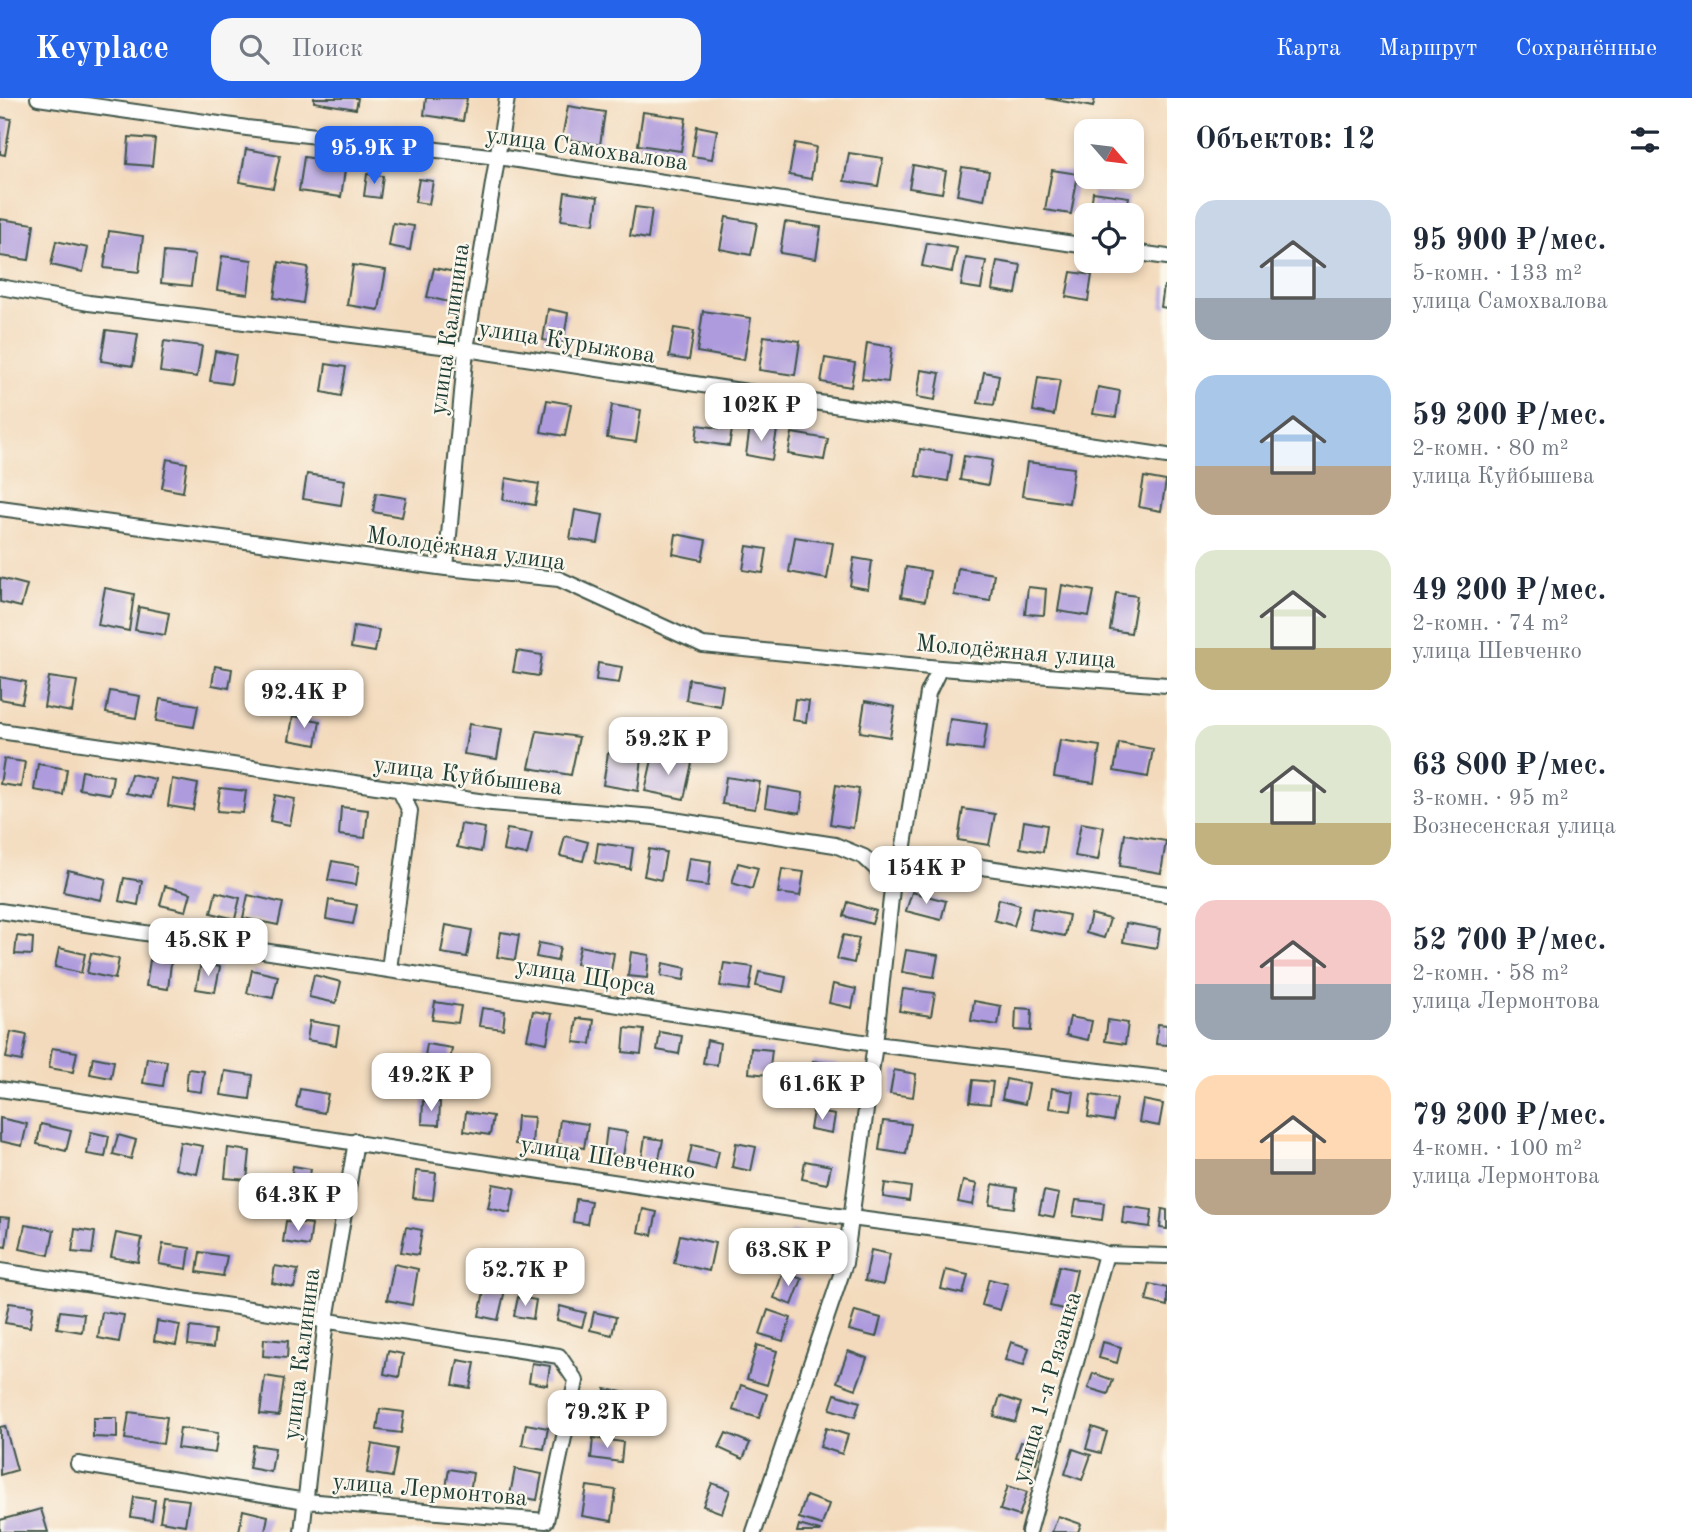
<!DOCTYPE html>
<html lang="ru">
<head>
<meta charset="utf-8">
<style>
  :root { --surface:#fff; --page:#f6f6f7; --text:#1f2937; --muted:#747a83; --accent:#2563eb }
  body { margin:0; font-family:"Old Standard TT",serif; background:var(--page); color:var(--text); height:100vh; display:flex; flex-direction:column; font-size:26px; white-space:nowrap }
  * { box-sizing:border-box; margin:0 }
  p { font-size:23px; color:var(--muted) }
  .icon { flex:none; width:38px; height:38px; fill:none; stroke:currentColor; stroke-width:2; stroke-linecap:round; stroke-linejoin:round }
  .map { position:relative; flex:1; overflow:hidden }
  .details { display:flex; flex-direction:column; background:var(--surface); width:525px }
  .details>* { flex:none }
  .needle { width:46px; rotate:118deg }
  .fabs { position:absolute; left:1074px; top:21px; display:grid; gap:14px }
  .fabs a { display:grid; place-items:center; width:70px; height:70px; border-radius:14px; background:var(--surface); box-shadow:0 4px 10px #0003; font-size:35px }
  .price { position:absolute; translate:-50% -60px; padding:0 16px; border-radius:14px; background:#fff; color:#222; font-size:23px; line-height:46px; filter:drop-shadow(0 2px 4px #0008) }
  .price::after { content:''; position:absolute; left:50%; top:42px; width:21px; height:16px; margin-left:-10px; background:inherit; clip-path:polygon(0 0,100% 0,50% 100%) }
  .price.on { background:var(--accent); color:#fff }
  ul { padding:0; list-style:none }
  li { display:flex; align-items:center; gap:21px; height:175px; padding:0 28px }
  li span { display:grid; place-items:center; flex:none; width:196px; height:140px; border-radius:21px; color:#555 }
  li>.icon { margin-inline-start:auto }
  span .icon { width:84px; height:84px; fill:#fffc; stroke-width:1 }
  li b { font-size:30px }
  h2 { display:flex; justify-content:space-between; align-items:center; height:84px; padding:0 28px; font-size:30px }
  header { display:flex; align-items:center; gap:42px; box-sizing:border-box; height:98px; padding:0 35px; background:var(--accent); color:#fff }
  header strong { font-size:33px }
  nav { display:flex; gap:38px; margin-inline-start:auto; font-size:24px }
  .search { width:490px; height:63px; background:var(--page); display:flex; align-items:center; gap:18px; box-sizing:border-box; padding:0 24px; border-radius:21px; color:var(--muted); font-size:26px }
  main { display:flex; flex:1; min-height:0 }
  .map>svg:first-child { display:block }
  .building { fill:#ae9bdd }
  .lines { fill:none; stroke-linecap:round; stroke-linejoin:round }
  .minor-casing { stroke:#3f5548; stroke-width:18 }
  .minor { stroke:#fff; stroke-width:14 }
  .labels { text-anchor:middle; stroke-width:5; stroke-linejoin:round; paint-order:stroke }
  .street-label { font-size:24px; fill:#1f3d34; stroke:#fbf7ec }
</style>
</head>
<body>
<header>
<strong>Keyplace</strong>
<div class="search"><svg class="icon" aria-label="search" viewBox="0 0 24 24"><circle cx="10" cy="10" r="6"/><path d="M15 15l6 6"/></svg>Поиск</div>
<nav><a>Карта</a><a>Маршрут</a><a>Сохранённые</a></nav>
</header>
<main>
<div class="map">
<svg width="1167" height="1434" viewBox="0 0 1167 1434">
  <rect width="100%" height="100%" fill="#fbf7ec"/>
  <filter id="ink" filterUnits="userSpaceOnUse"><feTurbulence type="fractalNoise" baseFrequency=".0143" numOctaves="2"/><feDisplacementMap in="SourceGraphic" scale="14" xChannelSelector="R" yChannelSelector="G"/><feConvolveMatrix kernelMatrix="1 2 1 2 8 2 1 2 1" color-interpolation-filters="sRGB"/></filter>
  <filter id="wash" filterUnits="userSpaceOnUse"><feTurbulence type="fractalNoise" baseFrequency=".00686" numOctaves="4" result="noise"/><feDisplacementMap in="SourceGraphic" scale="28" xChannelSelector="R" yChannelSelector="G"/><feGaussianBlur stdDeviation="1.57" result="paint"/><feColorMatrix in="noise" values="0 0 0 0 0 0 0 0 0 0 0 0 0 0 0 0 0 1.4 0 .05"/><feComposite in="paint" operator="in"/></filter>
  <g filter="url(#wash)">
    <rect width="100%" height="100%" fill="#f3dabc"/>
    <g id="blocks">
      <!-- building -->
      <path class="building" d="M314,0H358L356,11L314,4Z
        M426,0H467L463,23L424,17Z
        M1046,0H1095L1093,9Z
        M568,8L605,14L600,47L562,40Z
        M643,14L686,20L681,53L638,47Z
        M0,19L11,21L5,57L0,56Z
        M697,28L717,32L712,61L692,58Z
        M129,39L155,41L152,68L127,66Z
        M795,45L816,49L811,81L789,77Z
        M246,51L280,57L273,90L240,84Z
        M849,55L883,60L878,88L844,83Z
        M304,59L346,65L341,99L299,93Z
        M913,67L946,73L942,95L909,90Z
        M962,69L989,73L984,102L957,97Z
        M1052,72L1078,76L1071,116L1045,112Z
        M367,76L383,78L380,100L364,98Z
        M419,81L433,83L429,106L415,104Z
        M565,94L598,99L594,126L561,122Z
        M1093,94L1129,99L1126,117H1090Z
        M635,109L652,111L648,141L630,138Z
        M726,119L757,125L751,157L720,151Z
        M0,121L34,126L29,162L0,158Z
        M785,124L821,129L816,161L780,155Z
        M393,125L414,128L410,152L389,148Z
        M109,133L143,138L139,174L104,170Z
        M56,143L88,150L83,174L51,167Z
        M927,145L957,150L952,174L922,168Z
        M164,154L195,157L191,188L161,185Z
        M222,158L252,162L248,196L217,192Z
        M966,160L986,163L981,191L961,188Z
        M997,163L1021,167L1016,196L992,192Z
        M279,164L308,169L303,205L274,200Z
        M353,167L386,172L379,212L347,207Z
        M434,170L455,174L449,204L427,199Z
        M1071,174L1092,177L1088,203L1066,199Z
        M1164,188H1167V210L1161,209Z
        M548,211L568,215L563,246L543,242Z
        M703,213L751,220L744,262L697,254Z
        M674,230L694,233L689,262L669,259Z
        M106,232L138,236L133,268L101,263Z
        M764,238L800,243L795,277L759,272Z
        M164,243L202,248L197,279L160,274Z
        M867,245L892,249L888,284L862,281Z
        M215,253L236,257L231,286L210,283Z
        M825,260L855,265L851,289L821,284Z
        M326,266L346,269L341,298L322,294Z
        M921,272L940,275L935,302L917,299Z
        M984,274L999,277L994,307L978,305Z
        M1038,279L1060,282L1054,317L1033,313Z
        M1098,289L1120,293L1116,319L1093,316Z
        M547,302L571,306L565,338L541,334Z
        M612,307L641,312L636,344L607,340Z
        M698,327L732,332L729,348L696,343Z
        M750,328L777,332L772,362L746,357Z
        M792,335L828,341L824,362L788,356Z
        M920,351L952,356L948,383L916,378Z
        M964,358L992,362L988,387L960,382Z
        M167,361L187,365L183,394L162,390Z
        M1027,364L1074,370L1069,405L1022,398Z
        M307,376L345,382L341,407L303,401Z
        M1144,379L1166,383L1161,413L1139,409Z
        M506,380L539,386L535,407L503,402Z
        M376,395L406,400L402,419L373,414Z
        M575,412L603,417L598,445L570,441Z
        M676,436L706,442L702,462L673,456Z
        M795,439L833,445L827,481L789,474Z
        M747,448L767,451L763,475L743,472Z
        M854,460L872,463L868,491L850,488Z
        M906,469L930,473L925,503L901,499Z
        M958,470L994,476L990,503L954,497Z
        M0,480L27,487L21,509L0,504Z
        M1062,487L1094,493L1089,518L1058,513Z
        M1028,489L1046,491L1044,517L1025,516Z
        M105,490L134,496L129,533L98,527Z
        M1116,495L1137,498L1131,535L1110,532Z
        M139,509L169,515L165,537L135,532Z
        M354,528L379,532L375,554L351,550Z
        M517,553L542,557L539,578L513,574Z
        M598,565L622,569L619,585L596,582Z
        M215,568L232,571L229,590L212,587Z
        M0,579L26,584L22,605L0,601Z
        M49,579L77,583L72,614L44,609Z
        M689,581L723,587L720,608L686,602Z
        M110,593L140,598L136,620L106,615Z
        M160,601L198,607L194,629L156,623Z
        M795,601L809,603L806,624L792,622Z
        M865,603L895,609L890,639L860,634Z
        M293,618L320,623L316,647L289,642Z
        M950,621L987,626L983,652L946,648Z
        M469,626L502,631L497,661L464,656Z
        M537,633L579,639L571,677L529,670Z
        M1060,642L1100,648L1094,685L1054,679Z
        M1119,645L1153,651L1148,679L1114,673Z
        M608,655L642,660L638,693L603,687Z
        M653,657L692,665L684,701L645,693Z
        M4,661L25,664L21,689L0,686Z
        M38,666L67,671L63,697L34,692Z
        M82,673L113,678L110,696L79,691Z
        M131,676L155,681L151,700L126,695Z
        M726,679L760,684L755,711L722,706Z
        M172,681L198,686L193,712L168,708Z
        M836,687L859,691L853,730L830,726Z
        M768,689L803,695L800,715L765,709Z
        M220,690L246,693L243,715L217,713Z
        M275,697L295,701L290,727L270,723Z
        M341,709L368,712L365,740L339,737Z
        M963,711L995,716L989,747L958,742Z
        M1024,723L1047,727L1043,754L1020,750Z
        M1081,725L1104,729L1098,762L1075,758Z
        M461,726L485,730L481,754L457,749Z
        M507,731L532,735L527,757L503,753Z
        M1125,736L1166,743L1161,775L1120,768Z
        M565,738L588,744L583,763L560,758Z
        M598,745L633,750L630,771L595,765Z
        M649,751L666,754L661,782L644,778Z
        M689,760L711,763L708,788L685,785Z
        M332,763L359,768L356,787L328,782Z
        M738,765L758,770L752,791L732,785Z
        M782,771L804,774L800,798L778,795Z
        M68,772L106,781L101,802L63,794Z
        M124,780L142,783L138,807L119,803Z
        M165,788L191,795L186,813L160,807Z
        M216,794L240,800L235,821L211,815Z
        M912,794L946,803L941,822L906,813Z
        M248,797L283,805L278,827L243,820Z
        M999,801L1020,807L1014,828L994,822Z
        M329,802L357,807L353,826L326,821Z
        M848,804L876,813L872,826L844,818Z
        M1033,810L1069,817L1065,838L1029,831Z
        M1091,816L1110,821L1104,840L1086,835Z
        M1126,825L1160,831L1157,850L1123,844Z
        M446,827L472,832L467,859L441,855Z
        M501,834L519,837L515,862L497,859Z
        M843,837L859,840L854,865L837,861Z
        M17,838L33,840L32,857L15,856Z
        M539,845L560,849L557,863L536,859Z
        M580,848L614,855L611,873L576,866Z
        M59,850L85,856L81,875L55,869Z
        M906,852L938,857L934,879L902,874Z
        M631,854L649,857L647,880L628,878Z
        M91,855L119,861L115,881L87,875Z
        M150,862L171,865L168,891L146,888Z
        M201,865L220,869L215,894L196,891Z
        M663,865L686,870L684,882L661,878Z
        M724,865L753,869L749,892L720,888Z
        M252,872L278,878L273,900L247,895Z
        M759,874L786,879L783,894L756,888Z
        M314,877L341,884L336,905L309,899Z
        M833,886L856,891L852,910L829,905Z
        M903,891L935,895L931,918L899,913Z
        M974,903L1001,908L998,927L971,923Z
        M435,904L461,908L458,925L432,922Z
        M482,910L505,913L503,931L479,928Z
        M1016,910L1032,911L1031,933L1015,932Z
        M533,913L552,916L547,945L527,941Z
        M1070,919L1092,923L1088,942L1066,937Z
        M577,920L594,922L591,946L574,944Z
        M1108,922L1128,925L1125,946L1105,943Z
        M310,923L339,928L336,947L307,942Z
        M1158,926L1167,927V947L1156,946Z
        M625,930L644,932L641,956L623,954Z
        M11,934L27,937L22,963L6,960Z
        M660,934L682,938L679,956L657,952Z
        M707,942L720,945L717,967L703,965Z
        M427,946L452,950L450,963L425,958Z
        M52,950L77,954L73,974L49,970Z
        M751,950L772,952L769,977L749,975Z
        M93,959L114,963L111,980L90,976Z
        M147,960L167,963L163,988L143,985Z
        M813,963L840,967L837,988L809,984Z
        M188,971L204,973L201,994L186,992Z
        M894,972L916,976L913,999L890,996Z
        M225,973L253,977L250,1001L221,997Z
        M1006,981L1029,986L1025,1006L1002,1001Z
        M973,982L993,984L990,1006L970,1004Z
        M1052,990L1074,994L1071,1013L1049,1010Z
        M300,991L328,996L324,1015L296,1009Z
        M1091,997L1117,1001L1113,1023L1088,1019Z
        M1143,1002L1163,1006L1159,1028L1139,1024Z
        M423,1003L440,1004L439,1027L422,1026Z
        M813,1013L835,1017L832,1035L810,1031Z
        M466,1014L493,1018L490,1037L464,1033Z
        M517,1018L534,1019L532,1047L515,1046Z
        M0,1020L27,1026L22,1048L0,1043Z
        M560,1022L588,1026L584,1050L557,1046Z
        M883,1023L911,1026L906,1056L879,1052Z
        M41,1026L71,1033L66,1053L37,1046Z
        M607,1031L627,1034L623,1058L604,1055Z
        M91,1034L109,1038L105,1059L87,1056Z
        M118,1037L136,1042L131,1061L113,1056Z
        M645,1039L663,1042L659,1061L642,1059Z
        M180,1044L203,1048L197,1076L175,1071Z
        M736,1045L756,1049L751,1073L732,1069Z
        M692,1047L719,1053L715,1071L688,1065Z
        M228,1050L250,1053L247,1082L225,1080Z
        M805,1063L831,1068L827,1086L802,1081Z
        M293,1068L311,1071L308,1089L290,1086Z
        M416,1073L436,1075L433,1102L413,1100Z
        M963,1083L977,1086L973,1107L958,1104Z
        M885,1085L911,1089L909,1103L883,1099Z
        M493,1086L515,1090L510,1115L488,1110Z
        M993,1086L1017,1090L1014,1110L990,1107Z
        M1044,1093L1059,1096L1054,1119L1039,1116Z
        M576,1101L591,1103L587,1126L573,1124Z
        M1076,1102L1104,1105L1102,1122L1073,1118Z
        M1124,1108L1152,1112L1150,1129L1122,1125Z
        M643,1111L657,1114L652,1137L638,1134Z
        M1162,1111L1167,1112V1131L1160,1130Z
        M0,1119L10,1120L6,1149L0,1148Z
        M286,1123L312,1126L309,1148L283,1144Z
        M25,1127L54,1132L49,1157L20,1151Z
        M406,1129L422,1132L418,1157L401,1154Z
        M75,1131L95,1134L92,1156L72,1154Z
        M791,1132L817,1140L810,1161L784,1152Z
        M116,1135L142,1140L138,1164L111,1159Z
        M680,1137L715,1145L709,1173L674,1165Z
        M163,1146L190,1150L187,1171L159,1166Z
        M871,1152L890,1156L883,1187L865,1183Z
        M200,1154L227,1158L223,1178L197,1174Z
        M394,1166L418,1171L412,1207L387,1202Z
        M275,1168L298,1172L294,1190L272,1185Z
        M1059,1168L1077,1172L1068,1212L1050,1208Z
        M946,1172L968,1177L963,1196L941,1191Z
        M783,1174L802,1181L792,1207L774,1200Z
        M989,1181L1008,1186L1000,1212L982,1207Z
        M1150,1186L1167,1190V1208L1146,1203Z
        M485,1188L505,1192L498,1222L479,1218Z
        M518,1199L536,1202L533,1221L514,1218Z
        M9,1205L33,1208L30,1229L5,1225Z
        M560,1208L586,1215L582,1229L557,1222Z
        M768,1212L791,1220L783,1243L760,1236Z
        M60,1213L84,1216L82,1234L57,1230Z
        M855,1213L881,1220L876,1239L849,1232Z
        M102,1214L124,1217L119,1244L98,1240Z
        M594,1214L616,1219L612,1237L590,1232Z
        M157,1223L180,1227L176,1247L154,1243Z
        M190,1229L215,1232L213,1250L188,1247Z
        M264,1241L288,1243L287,1260L263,1258Z
        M1011,1244L1029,1250L1024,1267L1005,1262Z
        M1103,1244L1121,1249L1117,1265L1099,1260Z
        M757,1247L777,1253L767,1287L747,1281Z
        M388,1253L403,1256L399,1279L384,1276Z
        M848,1253L867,1260L856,1291L837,1284Z
        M458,1262L475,1265L470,1290L453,1287Z
        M532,1265L550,1268L547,1287L529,1284Z
        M1093,1275L1113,1282L1108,1296L1088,1290Z
        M265,1278L284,1281L279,1318L260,1316Z
        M741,1287L767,1296L759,1320L733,1312Z
        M605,1291L635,1296L631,1319L601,1314Z
        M835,1296L860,1304L855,1319L830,1311Z
        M1000,1298L1021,1305L1015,1324L994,1318Z
        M380,1311L404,1314L401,1335L377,1332Z
        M129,1314L167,1319L163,1346L125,1341Z
        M93,1320H117V1340L93,1339Z
        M526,1326L548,1330L544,1351L522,1347Z
        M5,1328L17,1372L0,1377V1329Z
        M1092,1329L1107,1334L1101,1355L1086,1351Z
        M180,1330L218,1335L215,1355L177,1350Z
        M826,1330L848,1337L842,1356L820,1349Z
        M726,1335L750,1345L743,1361L719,1350Z
        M593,1340L623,1344L621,1364L591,1360Z
        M1021,1344L1041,1349L1036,1365L1016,1359Z
        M372,1346L397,1351L392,1379L367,1375Z
        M253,1347L275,1350L271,1374L249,1370Z
        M1073,1351L1091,1357L1082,1382L1065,1376Z
        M449,1371L473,1375L470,1394L446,1390Z
        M515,1371L542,1376L537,1402L510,1397Z
        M712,1385L730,1392L722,1415L703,1408Z
        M587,1388L616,1392L612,1423L582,1418Z
        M1008,1388L1027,1394L1019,1418L1000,1412Z
        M806,1398L829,1406L822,1427L799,1420Z
        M134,1399L155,1402L152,1422L131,1419Z
        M164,1399L189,1402L185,1427L160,1423Z
        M41,1411L48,1434H0V1422Z
        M243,1412L268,1418L265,1434H239Z
        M1058,1418L1081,1426L1078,1434H1052Z
        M799,1427L820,1433V1434H797Z"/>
    </g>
  </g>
  <g filter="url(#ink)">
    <use href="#blocks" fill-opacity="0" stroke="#3f5548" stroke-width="2"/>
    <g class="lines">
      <defs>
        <path id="minor" d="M38,0L247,30L498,59L1087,148
          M1132,154L1167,159
          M0,189L89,205L466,251L1167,358
          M0,410L446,470L559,481L703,547L940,570L1167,587
          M446,470L466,251L507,0
          M0,633L492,705L654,719L835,747L864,759L882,776L913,759L1167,796
          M901,766L928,595L940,570
          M0,813L875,946L1167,981
          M389,871L410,713L399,691
          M0,991L851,1120L1091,1151L1106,1156L1167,1158
          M0,1173L559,1258L576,1283L546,1423L306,1403L78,1366
          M302,1434L326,1222L356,1043
          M754,1434L845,1165L875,946L892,791L882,776
          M1029,1434L1106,1156"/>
      </defs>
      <!-- minor casing -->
      <use href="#minor" class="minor-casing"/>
      <!-- minor -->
      <use href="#minor" class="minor"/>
    </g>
  </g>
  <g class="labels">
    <!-- street labels -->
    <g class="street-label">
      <text transform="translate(587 50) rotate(8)" y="8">улица Самохвалова</text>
      <text transform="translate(449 231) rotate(-82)" y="8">улица Калинина</text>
      <text transform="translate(567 243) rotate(9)" y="8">улица Курыжова</text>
      <text transform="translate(466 450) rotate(8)" y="8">Молодёжная улица</text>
      <text transform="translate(1016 553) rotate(5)" y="8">Молодёжная улица</text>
      <text transform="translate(468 677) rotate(7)" y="8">улица Куйбышева</text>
      <text transform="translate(586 878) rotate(9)" y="8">улица Щорса</text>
      <text transform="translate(608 1059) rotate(9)" y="8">улица Шевченко</text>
      <text transform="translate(301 1256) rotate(-83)" y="8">улица Калинина</text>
      <text transform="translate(1046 1289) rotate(-74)" y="8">улица 1-я Рязанка</text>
      <text transform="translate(430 1391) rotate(5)" y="8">улица Лермонтова</text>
    </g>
  </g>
</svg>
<div class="fabs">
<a><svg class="needle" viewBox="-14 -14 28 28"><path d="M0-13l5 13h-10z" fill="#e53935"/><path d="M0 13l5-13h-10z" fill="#747a83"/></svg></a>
<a><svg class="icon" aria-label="locate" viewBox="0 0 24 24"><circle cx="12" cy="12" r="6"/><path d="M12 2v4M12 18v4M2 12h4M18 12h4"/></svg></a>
</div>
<b class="price on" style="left:374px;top:88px">95.9K ₽</b>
<b class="price" style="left:761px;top:345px">102K ₽</b>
<b class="price" style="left:304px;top:632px">92.4K ₽</b>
<b class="price" style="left:668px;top:679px">59.2K ₽</b>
<b class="price" style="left:926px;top:808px">154K ₽</b>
<b class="price" style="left:208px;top:880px">45.8K ₽</b>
<b class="price" style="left:431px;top:1015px">49.2K ₽</b>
<b class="price" style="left:822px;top:1024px">61.6K ₽</b>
<b class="price" style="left:298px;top:1135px">64.3K ₽</b>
<b class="price" style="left:788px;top:1190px">63.8K ₽</b>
<b class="price" style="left:525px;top:1210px">52.7K ₽</b>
<b class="price" style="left:607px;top:1352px">79.2K ₽</b>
</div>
<section class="details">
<h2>Объектов: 12<svg class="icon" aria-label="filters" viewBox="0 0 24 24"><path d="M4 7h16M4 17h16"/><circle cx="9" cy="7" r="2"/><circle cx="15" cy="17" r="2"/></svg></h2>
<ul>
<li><span style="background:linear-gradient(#c9d6e8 70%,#9aa5b1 0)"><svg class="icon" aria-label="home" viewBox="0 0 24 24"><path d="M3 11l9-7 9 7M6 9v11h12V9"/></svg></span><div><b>95 900 ₽/мес.</b><p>5-комн. · 133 m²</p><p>улица Самохвалова</p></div></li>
<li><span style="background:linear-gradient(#a9c7e8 65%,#b9a48a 0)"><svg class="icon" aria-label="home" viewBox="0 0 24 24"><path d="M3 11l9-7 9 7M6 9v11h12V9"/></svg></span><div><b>59 200 ₽/мес.</b><p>2-комн. · 80 m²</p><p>улица Куйбышева</p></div></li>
<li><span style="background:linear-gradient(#dfe7d0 70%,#c2b280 0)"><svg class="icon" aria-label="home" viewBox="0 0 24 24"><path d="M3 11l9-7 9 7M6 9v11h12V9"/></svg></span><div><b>49 200 ₽/мес.</b><p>2-комн. · 74 m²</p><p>улица Шевченко</p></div></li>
<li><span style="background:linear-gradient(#dfe7d0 70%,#c2b280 0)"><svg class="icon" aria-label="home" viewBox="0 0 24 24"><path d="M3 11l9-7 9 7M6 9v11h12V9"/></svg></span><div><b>63 800 ₽/мес.</b><p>3-комн. · 95 m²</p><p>Вознесенская улица</p></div></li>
<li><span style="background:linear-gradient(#f6c9c9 60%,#9aa5b1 0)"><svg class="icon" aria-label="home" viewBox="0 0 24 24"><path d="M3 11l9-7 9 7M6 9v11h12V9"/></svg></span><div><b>52 700 ₽/мес.</b><p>2-комн. · 58 m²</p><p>улица Лермонтова</p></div></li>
<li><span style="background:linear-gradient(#ffd9b3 60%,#b9a48a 0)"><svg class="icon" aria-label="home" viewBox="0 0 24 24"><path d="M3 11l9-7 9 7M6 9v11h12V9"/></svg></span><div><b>79 200 ₽/мес.</b><p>4-комн. · 100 m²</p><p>улица Лермонтова</p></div></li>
</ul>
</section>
</main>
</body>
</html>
